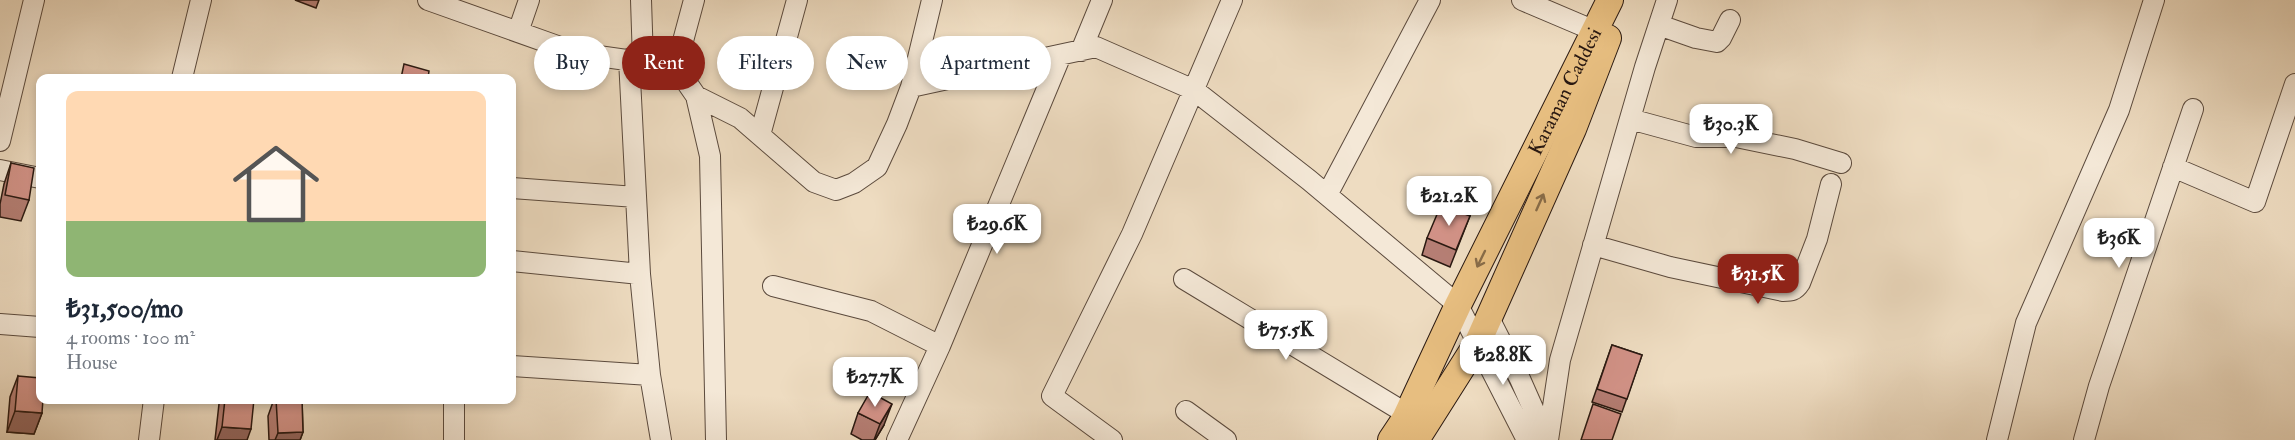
<!DOCTYPE html>
<html lang="en">
<head>
<meta charset="utf-8">
<style>
  :root { --surface:#fff; --page:#f2f2f3; --text:#1f2937; --muted:#747a83; --line:#e0e1e3; --accent:#8f2418 }
  body { margin:0; font-family:"IM FELL Double Pica",serif; background:var(--page); color:var(--text); height:100vh; display:flex; flex-direction:column; font-size:22px; white-space:nowrap }
  * { box-sizing:border-box; margin:0 }
  p { font-size:20px; color:var(--muted) }
  .icon { flex:none; width:33px; height:33px; fill:none; stroke:currentColor; stroke-width:2; stroke-linecap:round; stroke-linejoin:round }
  .map { position:relative; flex:1; overflow:hidden }
  .drawer { position:absolute; left:36px; top:74px; width:480px; height:330px; display:flex; flex-direction:column; background:var(--surface); border-radius:12px; box-shadow:0 3px 9px #0003 }
  .drawer>* { flex:none }
  .guide { position:absolute; left:534px; top:36px; width:570px; height:54px; display:flex; gap:12px }
  .price { position:absolute; translate:-50% -51px; padding:0 14px; border-radius:12px; background:#fff; color:#222; font-size:20px; line-height:39px; filter:drop-shadow(0 2px 3px #0008) }
  .price::after { content:''; position:absolute; left:50%; top:36px; width:18px; height:14px; margin-left:-9px; background:inherit; clip-path:polygon(0 0,100% 0,50% 100%) }
  .price.selected { background:var(--accent); color:#fff }
  ul { padding:0; list-style:none }
  li { display:grid; align-content:center; gap:12px; height:318px; padding:0 30px }
  li+li { border-top:2px solid var(--line) }
  li span { display:grid; place-items:center; height:186px; border-radius:12px; color:#555 }
  li>.icon { margin-inline-start:auto }
  span .icon { width:108px; height:108px; fill:#fffc; stroke-width:1 }
  li b { font-size:26px }
  .tag { padding:0 21px; border-radius:27px; background:var(--surface); box-shadow:0 3px 9px #0003; font-size:21px; line-height:54px }
  .tag.selected { background:var(--accent); color:#fff }
  .map>svg:first-child { display:block }
  .lines { fill:none; stroke-linecap:round; stroke-linejoin:round }
  .minor-casing { stroke:#5b4a3d; stroke-width:22 }
  .major-casing { stroke:#2a1911; stroke-width:28 }
  .minor { stroke:#f4e8d7; stroke-width:20 }
  .major { stroke:#e7be80; stroke-width:26 }
  .wall { fill:#b57e74; stroke:#2a1911; stroke-width:1.5 }
  .shaded-wall { fill:#93665e; stroke:#2a1911; stroke-width:1.5 }
  .building { fill:#d29287; stroke:#2a1911; stroke-width:1.5 }
  .oneway { stroke:#886c48 }
  .labels { text-anchor:middle; stroke-width:4.5; stroke-linejoin:round; paint-order:stroke }
  .street-label { font-size:20px; fill:#2a1911; stroke:#f4e8d7 }
</style>
</head>
<body>
<div class="map">
<svg width="2295" height="440" viewBox="0 0 2295 440">
  <rect width="100%" height="100%" fill="#eedcc1"/>
  <filter id="stains"><feTurbulence type="fractalNoise" baseFrequency=".00333" numOctaves="4"/><feColorMatrix values="0 0 0 0 .2 0 0 0 0 .09 0 0 0 0 .02 0 0 0 .5 -.17"/></filter>
  <radialGradient id="worn" r=".72"><stop offset=".6" stop-color="#630" stop-opacity="0"/><stop offset="1" stop-color="#630" stop-opacity=".3"/></radialGradient>
  <g class="lines">
    <defs>
      <path id="minor" d="M428,0L577,53L676,67L696,96L740,118L814,182L836,190L854,183L877,167L897,124L911,87L1096,47L1194,90L1309,180L1458,305L1527,440
        M641,0L643,61
        M1522,0L1595,31
        M1659,25L1696,38L1717,42L1721,38L1730,20
        M518,32L529,0
        M1081,51L1102,0
        M629,59L640,274L650,375L661,440
        M676,67L694,0
        M182,78L201,0
        M911,87L932,0
        M696,96L710,156L716,440
        M1630,119L1696,137H1736L1795,149L1841,163
        M760,135L797,0
        M0,141L34,0
        M2173,167L2255,202L2295,84
        M0,170L40,178
        M512,188L636,197
        M1327,195L1430,0
        M1593,245L1670,267L1783,291C1791,291 1795,291 1800,283L1817,239L1831,184
        M512,261L640,274
        M1184,279L1407,414
        M773,286L871,311L940,346
        M1489,318L1520,379L1547,440
        M0,324L40,327
        M512,366L650,375
        M1186,411L1226,440
        M149,440L154,399
        M454,440V399
        M897,440L940,346L1061,55
        M1112,440L1052,396L1132,234L1232,0
        M1548,440L1560,360L1645,67L1667,0
        M1997,440L2026,323L2119,110L2154,0
        M2084,440L2099,386L2193,109"/>
      <g id="major">
        <path id="s1" d="M1391,440L1405,419L1458,305L1610,0"/>
        <path d="M1416,440L1478,342L1573,129L1608,38"/>
      </g>
    </defs>
    <!-- minor casing -->
    <use href="#minor" class="minor-casing"/>
    <!-- major casing -->
    <use href="#major" class="major-casing"/>
    <!-- minor -->
    <use href="#minor" class="minor"/>
    <!-- major -->
    <use href="#major" class="major"/>
  </g>
  <!-- wall -->
  <path class="wall" d="M295,0H319L316,8Z
    M11,163L29,200L21,221L0,217V204L4,184Z
    M1470,216L1450,267L1422,255L1427,238Z
    M1612,345L1642,355L1622,412L1592,402Z
    M18,376L42,413L34,434L7,432L10,397Z
    M221,399H254L247,440H215L219,404Z
    M274,399H302L303,432L300,440H269L268,416Z
    M858,413L884,425L875,440H862L851,434Z"/>
  <!-- shaded-wall -->
  <path class="shaded-wall" d="M892,404L884,425L875,440H874L880,424Z
    M15,411L42,413L34,434L7,432Z
    M222,427L251,429L247,440H217Z
    M303,432L300,440H275L278,433Z"/>
  <!-- building -->
  <path class="building" d="M404,64L429,71L428,78H401Z
    M11,163L34,168L29,200L5,195Z
    M1441,205L1470,216L1456,250L1427,238Z
    M1612,345L1642,355L1627,399L1597,389Z
    M18,376L40,378V399H43L42,413L15,411Z
    M870,392L892,404L880,424L858,413Z
    M225,399H254L251,429L222,427Z
    M276,399H302L303,432L278,433Z
    M1593,404L1621,414L1612,440H1581Z"/>
  <!-- one-way arrows -->
  <defs><path id="oneway-shaft" d="M-6 0H5M1.5-3L5.5 0L1.5 3" fill="none" stroke-width="1.6" stroke-linecap="round" stroke-linejoin="round" transform="scale(1.5)"/></defs>
  <g class="oneway">
    <use href="#oneway-shaft" transform="translate(1540 202) rotate(-66)"/>
    <use href="#oneway-shaft" transform="translate(1481 259) rotate(116)"/>
  </g>
  <g class="labels">
    <!-- street labels -->
    <g class="street-label">
      <text dy="7" stroke="none"><textPath href="#s1" startOffset="390">Karaman Caddesi</textPath></text>
    </g>
  </g>
  <rect width="100%" height="100%" filter="url(#stains)"/>
  <rect width="100%" height="100%" fill="url(#worn)"/>
</svg>
<b class="price" style="left:1731px;top:155px">₺30.3K</b>
<b class="price" style="left:1449px;top:227px">₺21.2K</b>
<b class="price" style="left:997px;top:255px">₺29.6K</b>
<b class="price" style="left:2119px;top:269px">₺36K</b>
<b class="price selected" style="left:1758px;top:305px">₺31.5K</b>
<b class="price" style="left:1286px;top:361px">₺75.5K</b>
<b class="price" style="left:1503px;top:386px">₺28.8K</b>
<b class="price" style="left:875px;top:408px">₺27.7K</b>
<div class="guide">
<a class="tag">Buy</a>
<a class="tag selected">Rent</a>
<a class="tag">Filters</a>
<a class="tag">New</a>
<a class="tag">Apartment</a>
</div>
<section class="drawer">
<ul>
<li><span style="background:linear-gradient(#ffd9b3 70%,#8fb573 0)"><svg class="icon" aria-label="home" viewBox="0 0 24 24"><path d="M3 11l9-7 9 7M6 9v11h12V9"/></svg></span><div><b>₺31,500/mo</b><p>4 rooms · 100 m²</p><p>House</p></div></li>
</ul>
</section>
</div>
</body>
</html>
